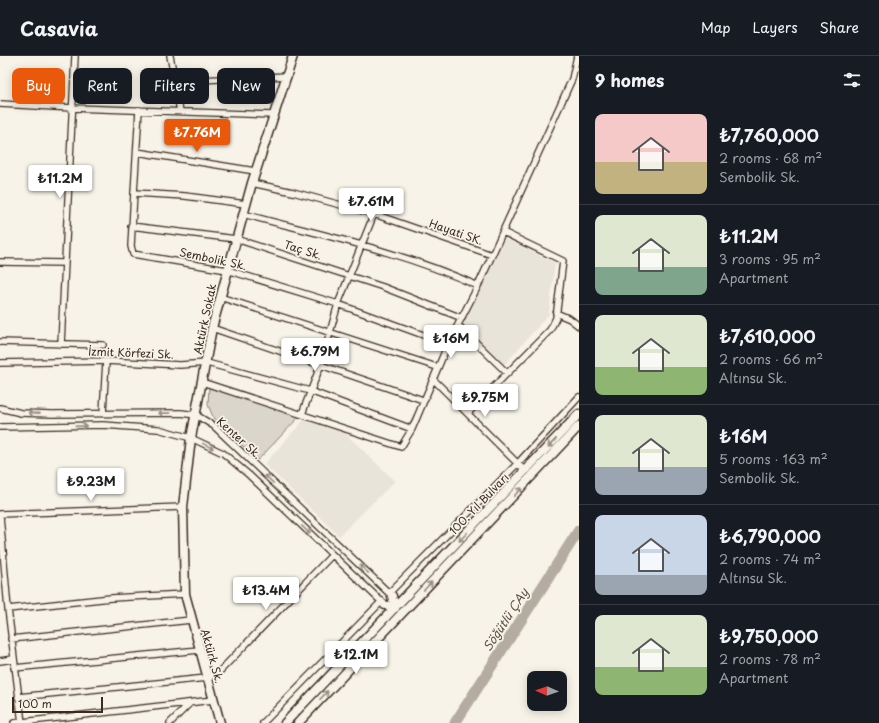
<!DOCTYPE html>
<html lang="en">
<head>
<meta charset="utf-8">
<style>
  :root { --surface:#171b24; --page:#242831; --text:#f1f3f6; --muted:#9ea1a6; --line:#363941; --accent:#ea580c }
  body { margin:0; font-family:"Playpen Sans",sans-serif; background:var(--page); color:var(--text); height:100vh; display:flex; flex-direction:column; font-size:15px; white-space:nowrap }
  * { box-sizing:border-box; margin:0 }
  p { font-size:13px; color:var(--muted) }
  .icon { flex:none; width:22px; height:22px; fill:none; stroke:currentColor; stroke-width:2; stroke-linecap:round; stroke-linejoin:round }
  .map { position:relative; flex:1; overflow:hidden }
  .side { display:flex; flex-direction:column; background:var(--surface); width:300px }
  .side>* { flex:none }
  .hud { position:absolute; left:12px; top:12px; width:380px; height:36px; display:flex; gap:8px }
  .needle { width:26px; rotate:272deg }
  .controls { position:absolute; left:527px; top:615px; display:grid; gap:8px }
  .controls a { display:grid; place-items:center; width:40px; height:40px; border-radius:8px; background:var(--surface); box-shadow:0 2px 10px #0003; font-size:20px }
  .scale { position:absolute; left:12px; bottom:10px; width:91px; box-sizing:border-box; padding-left:4px; border:2px solid #3b2a1e; border-top:0; font-size:11px; line-height:14px; white-space:nowrap; color:#3b2a1e; -webkit-text-stroke:3px #f7f3e8; paint-order:stroke }
  .price { position:absolute; translate:-50% -34px; padding:0 9px; border-radius:4px; background:#fff; color:#222; font-size:13px; line-height:26px; filter:drop-shadow(0 1px 2px #0008) }
  .price::after { content:''; position:absolute; left:50%; top:24px; width:12px; height:9px; margin-left:-6px; background:inherit; clip-path:polygon(0 0,100% 0,50% 100%) }
  .price.active { background:var(--accent); color:#fff }
  ul { padding:0; list-style:none }
  li { display:flex; align-items:center; gap:12px; height:100px; padding:0 16px }
  li+li { border-top:1px solid var(--line) }
  li span { display:grid; place-items:center; flex:none; width:112px; height:80px; border-radius:8px; color:#555 }
  li>.icon { margin-inline-start:auto }
  span .icon { width:48px; height:48px; fill:#fffc; stroke-width:1 }
  li b { font-size:17px }
  h2 { display:flex; justify-content:space-between; align-items:center; height:48px; padding:0 16px; font-size:17px }
  .tag { padding:0 14px; border-radius:8px; background:var(--surface); box-shadow:0 2px 10px #0003; font-size:14px; line-height:36px }
  .tag.active { background:var(--accent); color:#fff }
  header { display:flex; align-items:center; gap:24px; box-sizing:border-box; height:56px; padding:0 20px; background:var(--surface); border-bottom:1px solid var(--line) }
  header strong { font-size:19px }
  nav { display:flex; gap:22px; margin-inline-start:auto; font-size:14px }
  main { display:flex; flex:1; min-height:0 }
  .map>svg:first-child { display:block }
  .built { fill:#e9e4d9 }
  .green { fill:#dbd6cb; stroke:#8b8074 }
  .lines { fill:none; stroke-linecap:round; stroke-linejoin:round }
  .river { stroke:#b4aca0; stroke-width:11 }
  .street-casing { stroke:#3b2a1e; stroke-width:8 }
  .secondary-casing { stroke:#3b2a1e; stroke-width:11 }
  .street { stroke:#f7f3e8; stroke-width:5.5 }
  .secondary { stroke:#f7f3e8; stroke-width:8 }
  .oneway { stroke:#998e83 }
  .labels { text-anchor:middle; stroke-width:3.5; stroke-linejoin:round; paint-order:stroke }
  .street-label { font-size:11px; fill:#3b2a1e; stroke:#f7f3e8 }
  .water-label { font-size:12px; font-style:italic; fill:#5f5145; stroke:#f7f3e8 }
</style>
</head>
<body>
<header>
<strong>Casavia</strong>
<nav><a>Map</a><a>Layers</a><a>Share</a></nav>
</header>
<main>
<div class="map">
<svg width="579" height="667" viewBox="0 0 579 667">
  <rect width="100%" height="100%" fill="#f7f3e8"/>
  <filter id="ink" filterUnits="userSpaceOnUse"><feTurbulence type="fractalNoise" baseFrequency=".025" numOctaves="2"/><feDisplacementMap in="SourceGraphic" scale="8" xChannelSelector="R" yChannelSelector="G"/><feConvolveMatrix kernelMatrix="1 2 1 2 8 2 1 2 1" color-interpolation-filters="sRGB"/></filter>
  <g filter="url(#ink)">
    <!-- built -->
    <path class="built" d="M505,182L555,207L549,258L504,309L462,269Z
      M304,364L344,376L395,425L339,480L264,408Z"/>
    <!-- green -->
    <path class="green" d="M209,331L299,361L258,404L214,363L208,349Z"/>
    <g class="lines">
      <!-- river -->
      <path class="river" d="M455,667L579,474"/>
      <defs>
        <path id="street" d="M170,0L175,25L288,20
          M175,25L180,56
          M0,48L73,52L274,59
          M137,96L255,115
          M252,127L293,136L374,158L492,199
          M134,137L139,54
          M246,148L185,140L134,137L131,190L133,198L227,214L338,248L448,288L478,230L572,23L577,0
          M243,158C321,179 404,196 478,230
          M131,170L236,183L383,231L462,262
          M0,206L65,207
          M220,241L437,311
          M556,257L570,263L579,270
          M458,269L507,317
          M212,272L423,344
          M0,286L103,289
          M61,288L75,0
          M0,307L106,305L180,309L207,307L310,335L412,373L448,288
          M433,323L525,415
          M202,326L401,391L412,373
          M0,352L21,357L52,358L181,357L196,359L214,370L392,540
          M103,357L106,305
          M468,357L550,274L556,262L563,205L503,176
          M302,358L321,308L338,248L374,158
          M0,371L103,369L158,373L191,382L223,397L249,419L385,549
          M0,458L183,451
          M0,460L8,553L22,667
          M389,537L518,407L579,341
          M8,553L111,542L185,538
          M11,583L191,564
          M0,605L13,603
          M14,612L199,594
          M18,641L207,622L218,617L332,499
          M14,667L213,644
          M170,667L190,647
          M263,667L382,545"/>
        <path id="secondary" d="M392,540L395,552
          M385,549L395,552
          M220,667L185,538L183,451L191,382L212,272L252,127L293,0
          M285,667L579,358
          M298,667L579,370"/>
      </defs>
      <!-- street casing -->
      <use href="#street" class="street-casing"/>
      <!-- secondary casing -->
      <use href="#secondary" class="secondary-casing"/>
      <!-- street -->
      <use href="#street" class="street"/>
      <!-- secondary -->
      <use href="#secondary" class="secondary"/>
    </g>
    <!-- one-way arrows -->
    <defs><path id="oneway-shaft" d="M-6 0H5M1.5-3L5.5 0L1.5 3" fill="none" stroke-width="1.6" stroke-linecap="round" stroke-linejoin="round"/></defs>
    <g class="oneway">
      <use href="#oneway-shaft" transform="translate(34 357) rotate(-177)"/>
      <use href="#oneway-shaft" transform="translate(164 357) rotate(-179)"/>
      <use href="#oneway-shaft" transform="translate(81 370) rotate(-1)"/>
      <use href="#oneway-shaft" transform="translate(552 387) rotate(133)"/>
      <use href="#oneway-shaft" transform="translate(208 390) rotate(26)"/>
      <use href="#oneway-shaft" transform="translate(269 423) rotate(-136)"/>
      <use href="#oneway-shaft" transform="translate(518 436) rotate(-46)"/>
      <use href="#oneway-shaft" transform="translate(306 474) rotate(44)"/>
      <use href="#oneway-shaft" transform="translate(463 481) rotate(134)"/>
      <use href="#oneway-shaft" transform="translate(364 513) rotate(-136)"/>
      <use href="#oneway-shaft" transform="translate(428 530) rotate(-46)"/>
      <use href="#oneway-shaft" transform="translate(324 639) rotate(-47)"/>
    </g>
  </g>
  <g class="labels">
    <!-- street labels -->
    <g class="street-label">
      <text transform="translate(456 176) rotate(19)" y="4">Hayati SK.</text>
      <text transform="translate(303 194) rotate(18)" y="4">Taç Sk.</text>
      <text transform="translate(213 203) rotate(12)" y="4">Sembolik Sk.</text>
      <text transform="translate(205 263) rotate(-78)" y="4">Aktürk Sokak</text>
      <text transform="translate(131 297) rotate(2)" y="4">İzmit Körfezi Sk.</text>
      <text transform="translate(239 382) rotate(42)" y="4">Kenter Sk.</text>
      <text transform="translate(479 448) rotate(-46)" y="4">100. Yıl Bulvarı</text>
      <text transform="translate(212 600) rotate(74)" y="4">Aktürk Sk.</text>
    </g>
    <!-- water labels -->
    <g class="water-label">
      <text transform="translate(506 564) rotate(-57)" y="4">Söğütlü ÇAy</text>
    </g>
  </g>
</svg>
<div class="controls">
<a><svg class="needle" viewBox="-14 -14 28 28"><path d="M0-13l5 13h-10z" fill="#e53935"/><path d="M0 13l5-13h-10z" fill="#9ea1a6"/></svg></a>
</div>
<div class="scale">100 m</div>
<b class="price active" style="left:197px;top:97px">₺7.76M</b>
<b class="price" style="left:60px;top:143px">₺11.2M</b>
<b class="price" style="left:371px;top:166px">₺7.61M</b>
<b class="price" style="left:451px;top:303px">₺16M</b>
<b class="price" style="left:315px;top:316px">₺6.79M</b>
<b class="price" style="left:485px;top:362px">₺9.75M</b>
<b class="price" style="left:91px;top:446px">₺9.23M</b>
<b class="price" style="left:266px;top:555px">₺13.4M</b>
<b class="price" style="left:356px;top:619px">₺12.1M</b>
<div class="hud">
<a class="tag active">Buy</a>
<a class="tag">Rent</a>
<a class="tag">Filters</a>
<a class="tag">New</a>
</div>
</div>
<section class="side">
<h2>9 homes<svg class="icon" aria-label="filters" viewBox="0 0 24 24"><path d="M4 7h16M4 17h16"/><circle cx="9" cy="7" r="2"/><circle cx="15" cy="17" r="2"/></svg></h2>
<ul>
<li><span style="background:linear-gradient(#f6c9c9 60%,#c2b280 0)"><svg class="icon" aria-label="home" viewBox="0 0 24 24"><path d="M3 11l9-7 9 7M6 9v11h12V9"/></svg></span><div><b>₺7,760,000</b><p>2 rooms · 68 m²</p><p>Sembolik Sk.</p></div></li>
<li><span style="background:linear-gradient(#dfe7d0 65%,#7fa58c 0)"><svg class="icon" aria-label="home" viewBox="0 0 24 24"><path d="M3 11l9-7 9 7M6 9v11h12V9"/></svg></span><div><b>₺11.2M</b><p>3 rooms · 95 m²</p><p>Apartment</p></div></li>
<li><span style="background:linear-gradient(#dfe7d0 65%,#8fb573 0)"><svg class="icon" aria-label="home" viewBox="0 0 24 24"><path d="M3 11l9-7 9 7M6 9v11h12V9"/></svg></span><div><b>₺7,610,000</b><p>2 rooms · 66 m²</p><p>Altınsu Sk.</p></div></li>
<li><span style="background:linear-gradient(#dfe7d0 65%,#9aa5b1 0)"><svg class="icon" aria-label="home" viewBox="0 0 24 24"><path d="M3 11l9-7 9 7M6 9v11h12V9"/></svg></span><div><b>₺16M</b><p>5 rooms · 163 m²</p><p>Sembolik Sk.</p></div></li>
<li><span style="background:linear-gradient(#c9d6e8 75%,#9aa5b1 0)"><svg class="icon" aria-label="home" viewBox="0 0 24 24"><path d="M3 11l9-7 9 7M6 9v11h12V9"/></svg></span><div><b>₺6,790,000</b><p>2 rooms · 74 m²</p><p>Altınsu Sk.</p></div></li>
<li><span style="background:linear-gradient(#dfe7d0 65%,#8fb573 0)"><svg class="icon" aria-label="home" viewBox="0 0 24 24"><path d="M3 11l9-7 9 7M6 9v11h12V9"/></svg></span><div><b>₺9,750,000</b><p>2 rooms · 78 m²</p><p>Apartment</p></div></li>
</ul>
</section>
</main>
</body>
</html>
